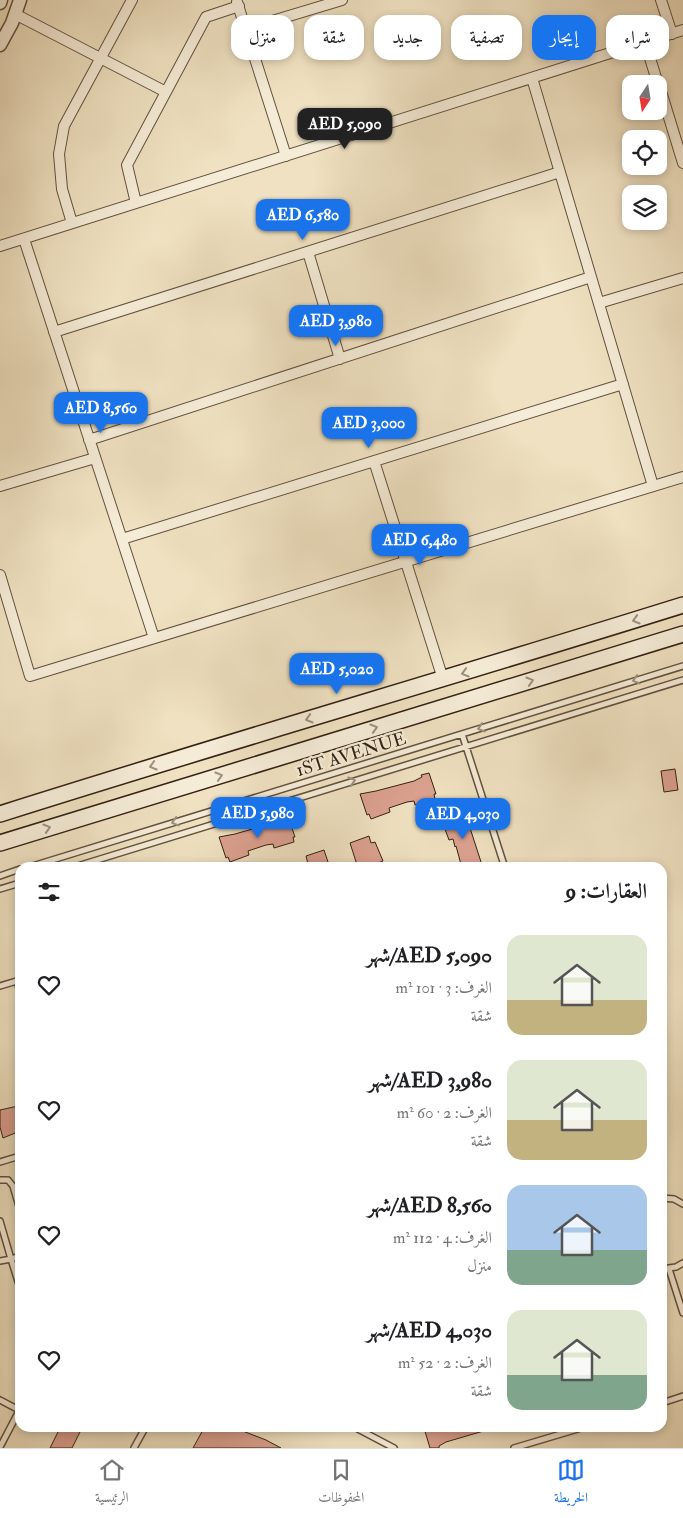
<!DOCTYPE html>
<html lang="ar">
<head>
<meta charset="utf-8">
<style>
  :root { --surface:#fff; --page:#f2f2f2; --text:#202124; --muted:#757577; --line:#e0e0e0; --accent:#1a73e8 }
  body { margin:0; font-family:"IM FELL Double Pica",Amiri,serif; background:var(--page); color:var(--text); direction:rtl; height:100vh; display:flex; flex-direction:column; font-size:19px; white-space:nowrap }
  * { box-sizing:border-box; margin:0 }
  p { font-size:16px; color:var(--muted) }
  .icon { flex:none; width:28px; height:28px; fill:none; stroke:currentColor; stroke-width:2; stroke-linecap:round; stroke-linejoin:round }
  .map { position:relative; flex:1; overflow:hidden; direction:ltr }
  .side { position:absolute; left:15px; top:862px; width:652px; height:570px; display:flex; flex-direction:column; background:var(--surface); border-radius:15px; box-shadow:0 2px 8px #0003; direction:rtl }
  .side>* { flex:none }
  .hud { position:absolute; left:15px; top:15px; width:654px; height:45px; direction:rtl; display:flex; gap:10px }
  .needle { width:32px; rotate:192deg }
  .controls { position:absolute; left:622px; top:75px; display:grid; gap:10px }
  .controls a { display:grid; place-items:center; width:45px; height:45px; border-radius:10px; background:var(--surface); box-shadow:0 2px 8px #0003; font-size:25px }
  .price { position:absolute; translate:-50% -42px; padding:0 11px; border-radius:10px; background:var(--accent); color:#fff; font-size:16px; line-height:32px; filter:drop-shadow(0 1px 2px #0008) }
  .price::after { content:''; position:absolute; left:50%; top:30px; width:15px; height:11px; margin-left:-8px; background:inherit; clip-path:polygon(0 0,100% 0,50% 100%) }
  .price.current { background:#222; color:#fff }
  ul { padding:0; list-style:none }
  li { display:flex; align-items:center; gap:15px; height:125px; padding:0 20px }
  li span { display:grid; place-items:center; flex:none; width:140px; height:100px; border-radius:15px; color:#555 }
  li>.icon { margin-inline-start:auto }
  span .icon { width:60px; height:60px; fill:#fffc; stroke-width:1 }
  li b { font-size:21px }
  h2 { display:flex; justify-content:space-between; align-items:center; height:60px; padding:0 20px; font-size:21px }
  .tag { padding:0 18px; border-radius:15px; background:var(--surface); box-shadow:0 2px 8px #0003; font-size:18px; line-height:45px }
  .tag.current { background:var(--accent); color:#fff }
  .menu { display:flex; justify-content:space-around; align-items:center; height:70px; border-top:1px solid var(--line); background:var(--surface); font-size:14px; color:var(--muted) }
  .menu a { display:grid; justify-items:center; gap:2px }
  .menu .current { color:var(--accent) }
  .map>svg:first-child { display:block }
  .building { fill:#dca190; stroke:#342013 }
  .lines { fill:none; stroke-linecap:round; stroke-linejoin:round }
  .service-casing { stroke:#63503e; stroke-width:8 }
  .minor-casing { stroke:#63503e; stroke-width:12 }
  .tertiary-casing { stroke:#63503e; stroke-width:15 }
  .secondary-casing { stroke:#342013; stroke-width:18 }
  .service { stroke:#f5ecd7; stroke-width:5 }
  .minor { stroke:#f5ecd7; stroke-width:10 }
  .tertiary { stroke:#f5ecd7; stroke-width:12 }
  .secondary { stroke:#f5ecd7; stroke-width:15 }
  .oneway { stroke:#9e907f }
  .labels { text-anchor:middle; stroke-width:4.5; stroke-linejoin:round; paint-order:stroke }
  .street-label { font-size:18px; fill:#342013; stroke:#f5ecd7 }
</style>
</head>
<body>
<div class="map">
<svg width="683" height="1448" viewBox="0 0 683 1448">
  <rect width="100%" height="100%" fill="#efe1c1"/>
  <filter id="stains"><feTurbulence type="fractalNoise" baseFrequency=".004" numOctaves="4"/><feColorMatrix values="0 0 0 0 .2 0 0 0 0 .09 0 0 0 0 .02 0 0 0 .5 -.17"/></filter>
  <radialGradient id="worn" r=".72"><stop offset=".6" stop-color="#630" stop-opacity="0"/><stop offset="1" stop-color="#630" stop-opacity=".3"/></radialGradient>
  <!-- building -->
  <path class="building" d="M675,769L678,790L664,792L661,771Z
    M429,773L436,794H434L435,799L415,805L414,801L407,802L389,808L390,812L371,819L369,814L367,815L360,794L376,791L414,781L422,777L421,775Z
    M468,811L470,819L468,820L470,828L483,868H462L456,846L455,847L453,839L449,840L442,821L447,819L446,817Z
    M288,816L295,837H293L294,842L274,848L273,844L266,845L248,851L249,855L230,862L228,857L226,858L219,837L235,834L273,823L281,820L280,818Z
    M369,836L371,843L375,842L383,861L378,863L379,865L371,868H358L350,843Z
    M324,850L330,868H309L306,856Z
    M18,1106L20,1113V1131L3,1138L0,1127V1110Z
    M60,1428H82L72,1448H50Z
    M204,1428H235L266,1440L281,1448H193Z
    M424,1428H487V1430L446,1442L439,1446V1448H430Z"/>
  <g class="lines">
    <defs>
      <path id="service" d="M462,734L505,868
        M26,868L683,666
        M71,868L683,680
        M0,876L20,869
        M0,889L20,883
        M17,981L20,991
        M0,986L20,980
        M0,1162L20,1156
        M0,1180H8L13,1186L20,1210
        M662,1198L674,1199L683,1204
        M0,1221L11,1259L0,1261
        M20,1256L11,1259L20,1288
        M662,1269L676,1267L683,1263
        M669,1269L683,1313
        M0,1400L19,1410
        M662,1403L683,1396
        M356,1428L394,1448
        M0,1447L20,1409
        M134,1448L145,1428
        M514,1448L581,1428"/>
      <path id="minor" d="M661,0L672,34
        M237,2L286,156
        M15,14L166,92
        M246,29L342,0
        M645,42L658,84
        M532,78L653,486
        M659,85L683,163
        M136,203L127,165L206,17L239,6
        M72,223L62,189L59,154L64,126L132,0
        M24,239L154,638
        M0,246L683,30
        M308,252L340,359
        M599,303L683,278
        M54,332L560,172
        M89,440L591,277
        M374,461L443,679
        M0,486L95,458
        M122,539L623,384
        M0,575L30,676L683,477"/>
      <path id="tertiary" d="M0,3L1,0
        M0,45L12,23L20,0"/>
      <path id="secondary" d="M0,814C227,742 456,676 683,605
        M0,843L683,634"/>
    </defs>
    <!-- service casing -->
    <use href="#service" class="service-casing"/>
    <!-- minor casing -->
    <use href="#minor" class="minor-casing"/>
    <!-- tertiary casing -->
    <use href="#tertiary" class="tertiary-casing"/>
    <!-- secondary casing -->
    <use href="#secondary" class="secondary-casing"/>
    <!-- service -->
    <use href="#service" class="service"/>
    <!-- minor -->
    <use href="#minor" class="minor"/>
    <!-- tertiary -->
    <use href="#tertiary" class="tertiary"/>
    <!-- secondary -->
    <use href="#secondary" class="secondary"/>
  </g>
  <!-- one-way arrows -->
  <defs><path id="oneway-chevron" d="M-2-3.5L2.5 0L-2 3.5" fill="none" stroke-width="1.6" stroke-linecap="round" stroke-linejoin="round" transform="scale(1.25)"/></defs>
  <g class="oneway">
    <use href="#oneway-chevron" transform="translate(636 620) rotate(163)"/>
    <use href="#oneway-chevron" transform="translate(465 673) rotate(163)"/>
    <use href="#oneway-chevron" transform="translate(636 680) rotate(163)"/>
    <use href="#oneway-chevron" transform="translate(530 681) rotate(-17)"/>
    <use href="#oneway-chevron" transform="translate(309 719) rotate(163)"/>
    <use href="#oneway-chevron" transform="translate(374 728) rotate(-17)"/>
    <use href="#oneway-chevron" transform="translate(481 728) rotate(163)"/>
    <use href="#oneway-chevron" transform="translate(153 766) rotate(163)"/>
    <use href="#oneway-chevron" transform="translate(219 776) rotate(-17)"/>
    <use href="#oneway-chevron" transform="translate(352 781) rotate(-17)"/>
    <use href="#oneway-chevron" transform="translate(175 822) rotate(163)"/>
    <use href="#oneway-chevron" transform="translate(47 828) rotate(-17)"/>
  </g>
  <g class="labels">
    <!-- street labels -->
    <g class="street-label">
      <text transform="translate(351 754) rotate(-17)" y="6">1ST AVENUE</text>
    </g>
  </g>
  <rect width="100%" height="100%" filter="url(#stains)"/>
  <rect width="100%" height="100%" fill="url(#worn)"/>
</svg>
<div class="controls">
<a><svg class="needle" viewBox="-14 -14 28 28"><path d="M0-13l5 13h-10z" fill="#e53935"/><path d="M0 13l5-13h-10z" fill="#757577"/></svg></a>
<a><svg class="icon" aria-label="locate" viewBox="0 0 24 24"><circle cx="12" cy="12" r="6"/><path d="M12 2v4M12 18v4M2 12h4M18 12h4"/></svg></a>
<a><svg class="icon" aria-label="layers" viewBox="0 0 24 24"><path d="M12 4l9 5-9 5-9-5zM3 14l9 5 9-5"/></svg></a>
</div>
<b class="price current" style="left:345px;top:150px">AED 5,090</b>
<b class="price" style="left:303px;top:241px">AED 6,580</b>
<b class="price" style="left:336px;top:347px">AED 3,980</b>
<b class="price" style="left:101px;top:434px">AED 8,560</b>
<b class="price" style="left:369px;top:449px">AED 3,000</b>
<b class="price" style="left:420px;top:566px">AED 6,480</b>
<b class="price" style="left:337px;top:695px">AED 5,020</b>
<b class="price" style="left:258px;top:839px">AED 5,980</b>
<b class="price" style="left:463px;top:840px">AED 4,030</b>
<div class="hud">
<a class="tag">شراء</a>
<a class="tag current">إيجار</a>
<a class="tag">تصفية</a>
<a class="tag">جديد</a>
<a class="tag">شقة</a>
<a class="tag">منزل</a>
</div>
<section class="side">
<h2>العقارات: 9<svg class="icon" aria-label="filters" viewBox="0 0 24 24"><path d="M4 7h16M4 17h16"/><circle cx="9" cy="7" r="2"/><circle cx="15" cy="17" r="2"/></svg></h2>
<ul>
<li><span style="background:linear-gradient(#dfe7d0 65%,#c2b280 0)"><svg class="icon" aria-label="home" viewBox="0 0 24 24"><path d="M3 11l9-7 9 7M6 9v11h12V9"/></svg></span><div><b>AED 5,090/شهر</b><p>الغرف: 3 · 101 m²</p><p>شقة</p></div><svg class="icon" aria-label="heart" viewBox="0 0 24 24"><path d="M12 20l-8-8c-3-5 5-10 8-4 3-6 11-1 8 4z"/></svg></li>
<li><span style="background:linear-gradient(#dfe7d0 60%,#c2b280 0)"><svg class="icon" aria-label="home" viewBox="0 0 24 24"><path d="M3 11l9-7 9 7M6 9v11h12V9"/></svg></span><div><b>AED 3,980/شهر</b><p>الغرف: 2 · 60 m²</p><p>شقة</p></div><svg class="icon" aria-label="heart" viewBox="0 0 24 24"><path d="M12 20l-8-8c-3-5 5-10 8-4 3-6 11-1 8 4z"/></svg></li>
<li><span style="background:linear-gradient(#a9c7e8 65%,#7fa58c 0)"><svg class="icon" aria-label="home" viewBox="0 0 24 24"><path d="M3 11l9-7 9 7M6 9v11h12V9"/></svg></span><div><b>AED 8,560/شهر</b><p>الغرف: 4 · 112 m²</p><p>منزل</p></div><svg class="icon" aria-label="heart" viewBox="0 0 24 24"><path d="M12 20l-8-8c-3-5 5-10 8-4 3-6 11-1 8 4z"/></svg></li>
<li><span style="background:linear-gradient(#dfe7d0 65%,#7fa58c 0)"><svg class="icon" aria-label="home" viewBox="0 0 24 24"><path d="M3 11l9-7 9 7M6 9v11h12V9"/></svg></span><div><b>AED 4,030/شهر</b><p>الغرف: 2 · 52 m²</p><p>شقة</p></div><svg class="icon" aria-label="heart" viewBox="0 0 24 24"><path d="M12 20l-8-8c-3-5 5-10 8-4 3-6 11-1 8 4z"/></svg></li>
</ul>
</section>
</div>
<nav class="menu">
<a class="current"><svg class="icon" aria-label="map" viewBox="0 0 24 24"><path d="M3 6l6-2 6 2 6-2v14l-6 2-6-2-6 2zM9 4v14M15 6v14"/></svg>الخريطة</a>
<a><svg class="icon" aria-label="saved" viewBox="0 0 24 24"><path d="M7 4h10v16l-5-4-5 4z"/></svg>المحفوظات</a>
<a><svg class="icon" aria-label="home" viewBox="0 0 24 24"><path d="M3 11l9-7 9 7M6 9v11h12V9"/></svg>الرئيسية</a>
</nav>
</body>
</html>
